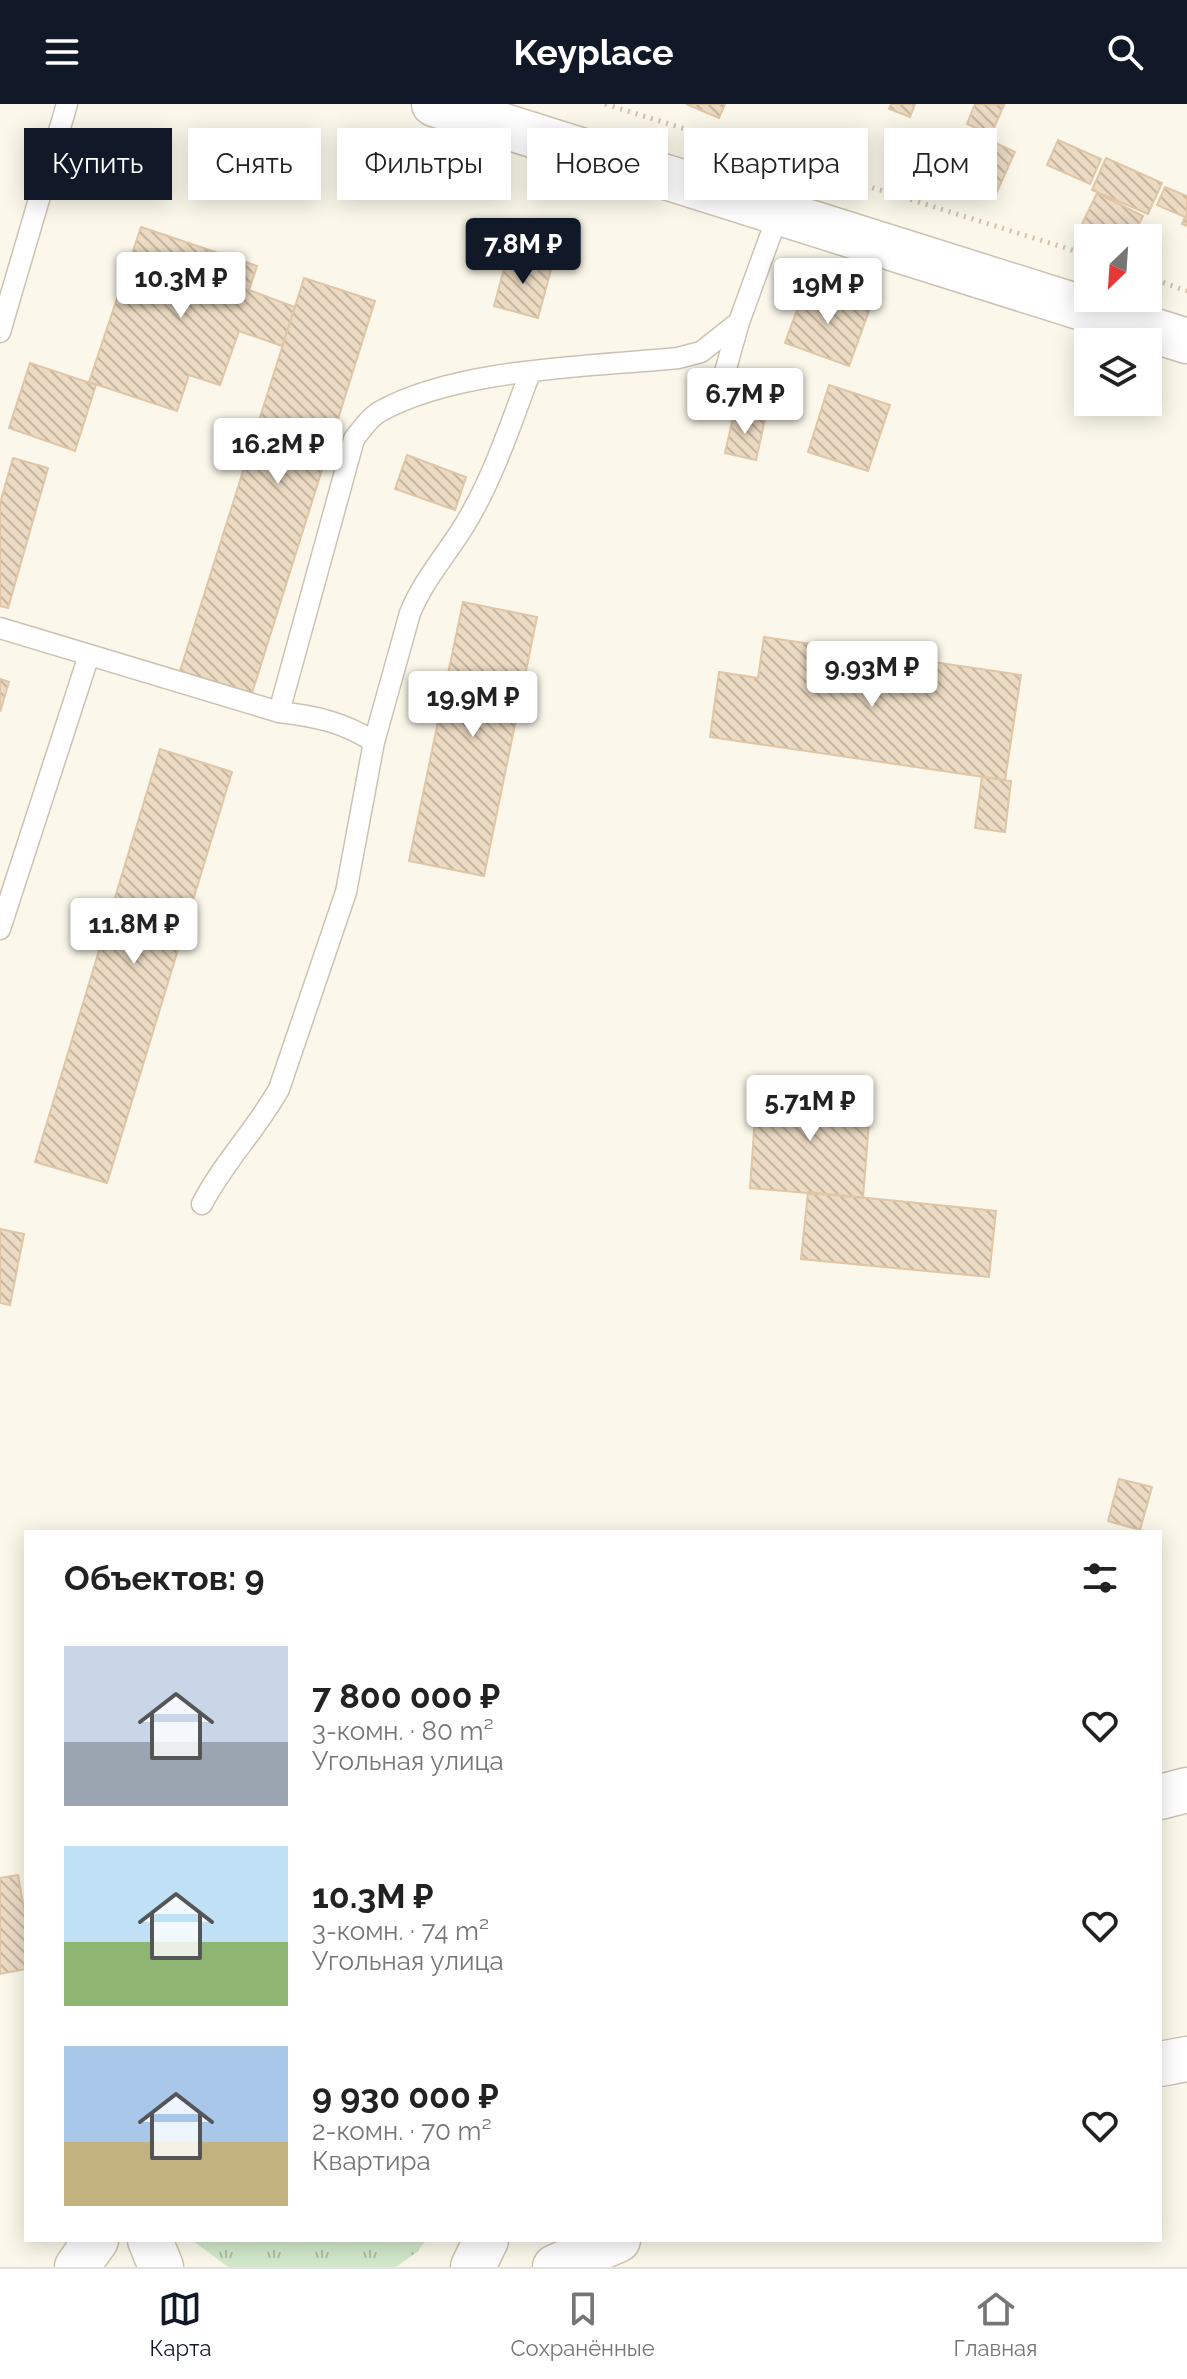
<!DOCTYPE html>
<html lang="ru">
<head>
<meta charset="utf-8">
<style>
  :root { --surface:#fff; --page:#f6f6f6; --text:#222; --muted:#767676; --line:#e0e0e0; --accent:#111827 }
  body { margin:0; font-family:Raleway,sans-serif; background:var(--page); color:var(--text); height:100vh; display:flex; flex-direction:column; font-size:30px; white-space:nowrap }
  * { box-sizing:border-box; margin:0 }
  p { font-size:26px; color:var(--muted) }
  .icon { flex:none; width:44px; height:44px; fill:none; stroke:currentColor; stroke-width:2; stroke-linecap:round; stroke-linejoin:round }
  .map { position:relative; flex:1; overflow:hidden }
  .panel { position:absolute; left:24px; top:1426px; width:1138px; height:712px; display:flex; flex-direction:column; background:var(--surface); border-radius:0px; box-shadow:0 4px 20px #0003 }
  .panel>* { flex:none }
  .hud { position:absolute; left:24px; top:24px; width:1140px; height:72px; display:flex; gap:16px }
  .needle { width:52px; rotate:205deg }
  .tools { position:absolute; left:1074px; top:120px; display:grid; gap:16px }
  .tools a { display:grid; place-items:center; width:88px; height:88px; border-radius:0px; background:var(--surface); box-shadow:0 4px 20px #0003; font-size:40px }
  .price { position:absolute; translate:-50% -68px; padding:0 18px; border-radius:8px; background:#fff; color:#222; font-size:26px; line-height:52px; filter:drop-shadow(0 2px 4px #0008) }
  .price::after { content:''; position:absolute; left:50%; top:48px; width:24px; height:18px; margin-left:-12px; background:inherit; clip-path:polygon(0 0,100% 0,50% 100%) }
  .price.current { background:var(--accent); color:#fff }
  ul { padding:0; list-style:none }
  li { display:flex; align-items:center; gap:24px; height:200px; padding:0 40px }
  li span { display:grid; place-items:center; flex:none; width:224px; height:160px; border-radius:0px; color:#555 }
  li>.icon { margin-inline-start:auto }
  span .icon { width:96px; height:96px; fill:#fffc; stroke-width:1 }
  li b { font-size:34px }
  h2 { display:flex; justify-content:space-between; align-items:center; height:96px; padding:0 40px; font-size:34px }
  .tag { padding:0 28px; border-radius:0px; background:var(--surface); box-shadow:0 4px 20px #0003; font-size:28px; line-height:72px }
  .tag.current { background:var(--accent); color:#fff }
  header { display:flex; justify-content:space-between; align-items:center; height:104px; padding:0 40px; background:var(--accent); color:#fff; font-size:36px; font-weight:700 }
  .menu { display:flex; justify-content:space-around; align-items:center; height:112px; border-top:2px solid var(--line); background:var(--surface); font-size:22px; color:var(--muted) }
  .menu a { display:grid; justify-items:center; gap:4px }
  .menu .current { color:var(--accent) }
  .map>svg:first-child { display:block }
  .grass { fill:url(#grass-tufts) }
  .building { fill:url(#building-back-hatch); stroke:#e0c6a7; stroke-width:2 }
  .lines { fill:none; stroke-linecap:round; stroke-linejoin:round }
  .service-casing { stroke:#cdc2b2; stroke-width:23 }
  .tertiary-casing { stroke:#cdc2b2; stroke-width:47 }
  .secondary-casing { stroke:#cfc3af; stroke-width:47 }
  .path { stroke:#d4c0a8; stroke-width:5; stroke-dasharray:2 6; stroke-linecap:butt }
  .service { stroke:#fff; stroke-width:20 }
  .tertiary { stroke:#fff; stroke-width:44 }
  .secondary { stroke:#fff; stroke-width:44 }
</style>
</head>
<body>
<header><svg class="icon" aria-label="menu" viewBox="0 0 24 24"><path d="M4 6h16M4 12h16M4 18h16"/></svg>Keyplace<svg class="icon" aria-label="search" viewBox="0 0 24 24"><circle cx="10" cy="10" r="6"/><path d="M15 15l6 6"/></svg></header>
<div class="map">
<svg width="1187" height="2163" viewBox="0 0 1187 2163">
  <defs>
    <pattern id="grass-tufts" width="24" height="20" patternUnits="userSpaceOnUse" patternTransform="scale(2)"><rect width="24" height="20" fill="#d1e8ca"/><path d="M3 7l-1-3M5 7V3M7 7l1-3M15 17l-1-3M17 17v-4M19 17l1-3" fill="none" stroke="#aec0a6"/></pattern>
    <pattern id="building-back-hatch" width="6" height="6" patternUnits="userSpaceOnUse" patternTransform="scale(2)"><rect width="6" height="6" fill="#ecdbc3"/><path d="M-1 5l2 2M0 0l6 6M5-1l2 2" fill="none" stroke="#c4b5a1"/></pattern>
  </defs>
  <rect width="100%" height="100%" fill="#fbf8eb"/>
  <!-- grass -->
  <path class="grass" d="M192,2136H426L417,2148L396,2163H228Z"/>
  <!-- building -->
  <path class="building" d="M686,0H725L719,14Z
    M891,0H915L910,13L889,5Z
    M975,0L1004,1L991,31L967,20Z
    M974,29L1015,48L995,92L954,73Z
    M1058,36L1101,55L1090,80L1047,61Z
    M1106,54L1162,79L1148,110L1092,86Z
    M1165,83L1187,92V122L1182,120L1185,113L1157,101Z
    M1097,89L1143,112L1132,134H1107L1081,122Z
    M141,123L257,162L249,186L295,203L282,242L239,227L220,281L189,271L177,307L89,278Z
    M508,150L552,162L538,214L494,202Z
    M304,174L375,197L252,589L180,567Z
    M806,181L870,204L849,262L785,239Z
    M30,259L96,281L75,347L9,324Z
    M829,281L890,301L868,367L808,348Z
    M734,309L765,315L756,356L725,349Z
    M407,351L466,373L455,406L395,385Z
    M13,354L48,364L8,504L0,502V399Z
    M463,498L537,513L484,772L409,757Z
    M764,533L1021,571L1005,676L710,633L719,568L758,574Z
    M0,575L9,578L0,608Z
    M160,645L232,668L107,1079L35,1058Z
    M982,673L1011,677L1005,728L975,724Z
    M757,984L871,993L863,1094L750,1084Z
    M808,1088L996,1107L989,1173L801,1155Z
    M0,1125L24,1130L10,1201L0,1199Z
    M1119,1375L1152,1383L1140,1426L1108,1417Z
    M18,1771L26,1816V1865L0,1870V1774Z"/>
  <g class="lines">
    <defs>
      <path id="service" d="M0,228L67,0
        M718,293L739,218
        M0,524L279,608C314,612 344,618 374,638
        M279,608L354,335C361,326 369,314 379,308C457,264 588,263 678,254L701,248L739,218L779,108
        M0,825L89,551
        M202,1100C223,1059 256,1026 279,985L346,788L374,638L410,509C425,472 452,445 471,410C496,366 512,316 530,269"/>
      <path id="tertiary" d="M434,0L1187,237"/>
      <path id="secondary" d="M1160,1693L1187,1686
        M1160,1960L1187,1955
        M150,2136L161,2163
        M77,2163L96,2136
        M473,2163L486,2136
        M555,2163L618,2136"/>
    </defs>
    <!-- service casing -->
    <use href="#service" class="service-casing"/>
    <!-- tertiary casing -->
    <use href="#tertiary" class="tertiary-casing"/>
    <!-- secondary casing -->
    <use href="#secondary" class="secondary-casing"/>
    <!-- path -->
    <path class="path" d="M605,0L1088,151
      M1148,173L1187,187"/>
    <!-- service -->
    <use href="#service" class="service"/>
    <!-- tertiary -->
    <use href="#tertiary" class="tertiary"/>
    <!-- secondary -->
    <use href="#secondary" class="secondary"/>
  </g>
</svg>
<div class="tools">
<a><svg class="needle" viewBox="-14 -14 28 28"><path d="M0-13l5 13h-10z" fill="#e53935"/><path d="M0 13l5-13h-10z" fill="#767676"/></svg></a>
<a><svg class="icon" aria-label="layers" viewBox="0 0 24 24"><path d="M12 4l9 5-9 5-9-5zM3 14l9 5 9-5"/></svg></a>
</div>
<b class="price current" style="left:523px;top:182px">7.8M ₽</b>
<b class="price" style="left:181px;top:216px">10.3M ₽</b>
<b class="price" style="left:828px;top:222px">19M ₽</b>
<b class="price" style="left:745px;top:332px">6.7M ₽</b>
<b class="price" style="left:278px;top:382px">16.2M ₽</b>
<b class="price" style="left:872px;top:605px">9.93M ₽</b>
<b class="price" style="left:473px;top:635px">19.9M ₽</b>
<b class="price" style="left:134px;top:862px">11.8M ₽</b>
<b class="price" style="left:810px;top:1039px">5.71M ₽</b>
<div class="hud">
<a class="tag current">Купить</a>
<a class="tag">Снять</a>
<a class="tag">Фильтры</a>
<a class="tag">Новое</a>
<a class="tag">Квартира</a>
<a class="tag">Дом</a>
</div>
<section class="panel">
<h2>Объектов: 9<svg class="icon" aria-label="filters" viewBox="0 0 24 24"><path d="M4 7h16M4 17h16"/><circle cx="9" cy="7" r="2"/><circle cx="15" cy="17" r="2"/></svg></h2>
<ul>
<li><span style="background:linear-gradient(#c9d6e8 60%,#9aa5b1 0)"><svg class="icon" aria-label="home" viewBox="0 0 24 24"><path d="M3 11l9-7 9 7M6 9v11h12V9"/></svg></span><div><b>7 800 000 ₽</b><p>3-комн. · 80 m²</p><p>Угольная улица</p></div><svg class="icon" aria-label="heart" viewBox="0 0 24 24"><path d="M12 20l-8-8c-3-5 5-10 8-4 3-6 11-1 8 4z"/></svg></li>
<li><span style="background:linear-gradient(#bfe0f5 60%,#8fb573 0)"><svg class="icon" aria-label="home" viewBox="0 0 24 24"><path d="M3 11l9-7 9 7M6 9v11h12V9"/></svg></span><div><b>10.3M ₽</b><p>3-комн. · 74 m²</p><p>Угольная улица</p></div><svg class="icon" aria-label="heart" viewBox="0 0 24 24"><path d="M12 20l-8-8c-3-5 5-10 8-4 3-6 11-1 8 4z"/></svg></li>
<li><span style="background:linear-gradient(#a9c7e8 60%,#c2b280 0)"><svg class="icon" aria-label="home" viewBox="0 0 24 24"><path d="M3 11l9-7 9 7M6 9v11h12V9"/></svg></span><div><b>9 930 000 ₽</b><p>2-комн. · 70 m²</p><p>Квартира</p></div><svg class="icon" aria-label="heart" viewBox="0 0 24 24"><path d="M12 20l-8-8c-3-5 5-10 8-4 3-6 11-1 8 4z"/></svg></li>
</ul>
</section>
</div>
<nav class="menu">
<a class="current"><svg class="icon" aria-label="map" viewBox="0 0 24 24"><path d="M3 6l6-2 6 2 6-2v14l-6 2-6-2-6 2zM9 4v14M15 6v14"/></svg>Карта</a>
<a><svg class="icon" aria-label="saved" viewBox="0 0 24 24"><path d="M7 4h10v16l-5-4-5 4z"/></svg>Сохранённые</a>
<a><svg class="icon" aria-label="home" viewBox="0 0 24 24"><path d="M3 11l9-7 9 7M6 9v11h12V9"/></svg>Главная</a>
</nav>
</body>
</html>
